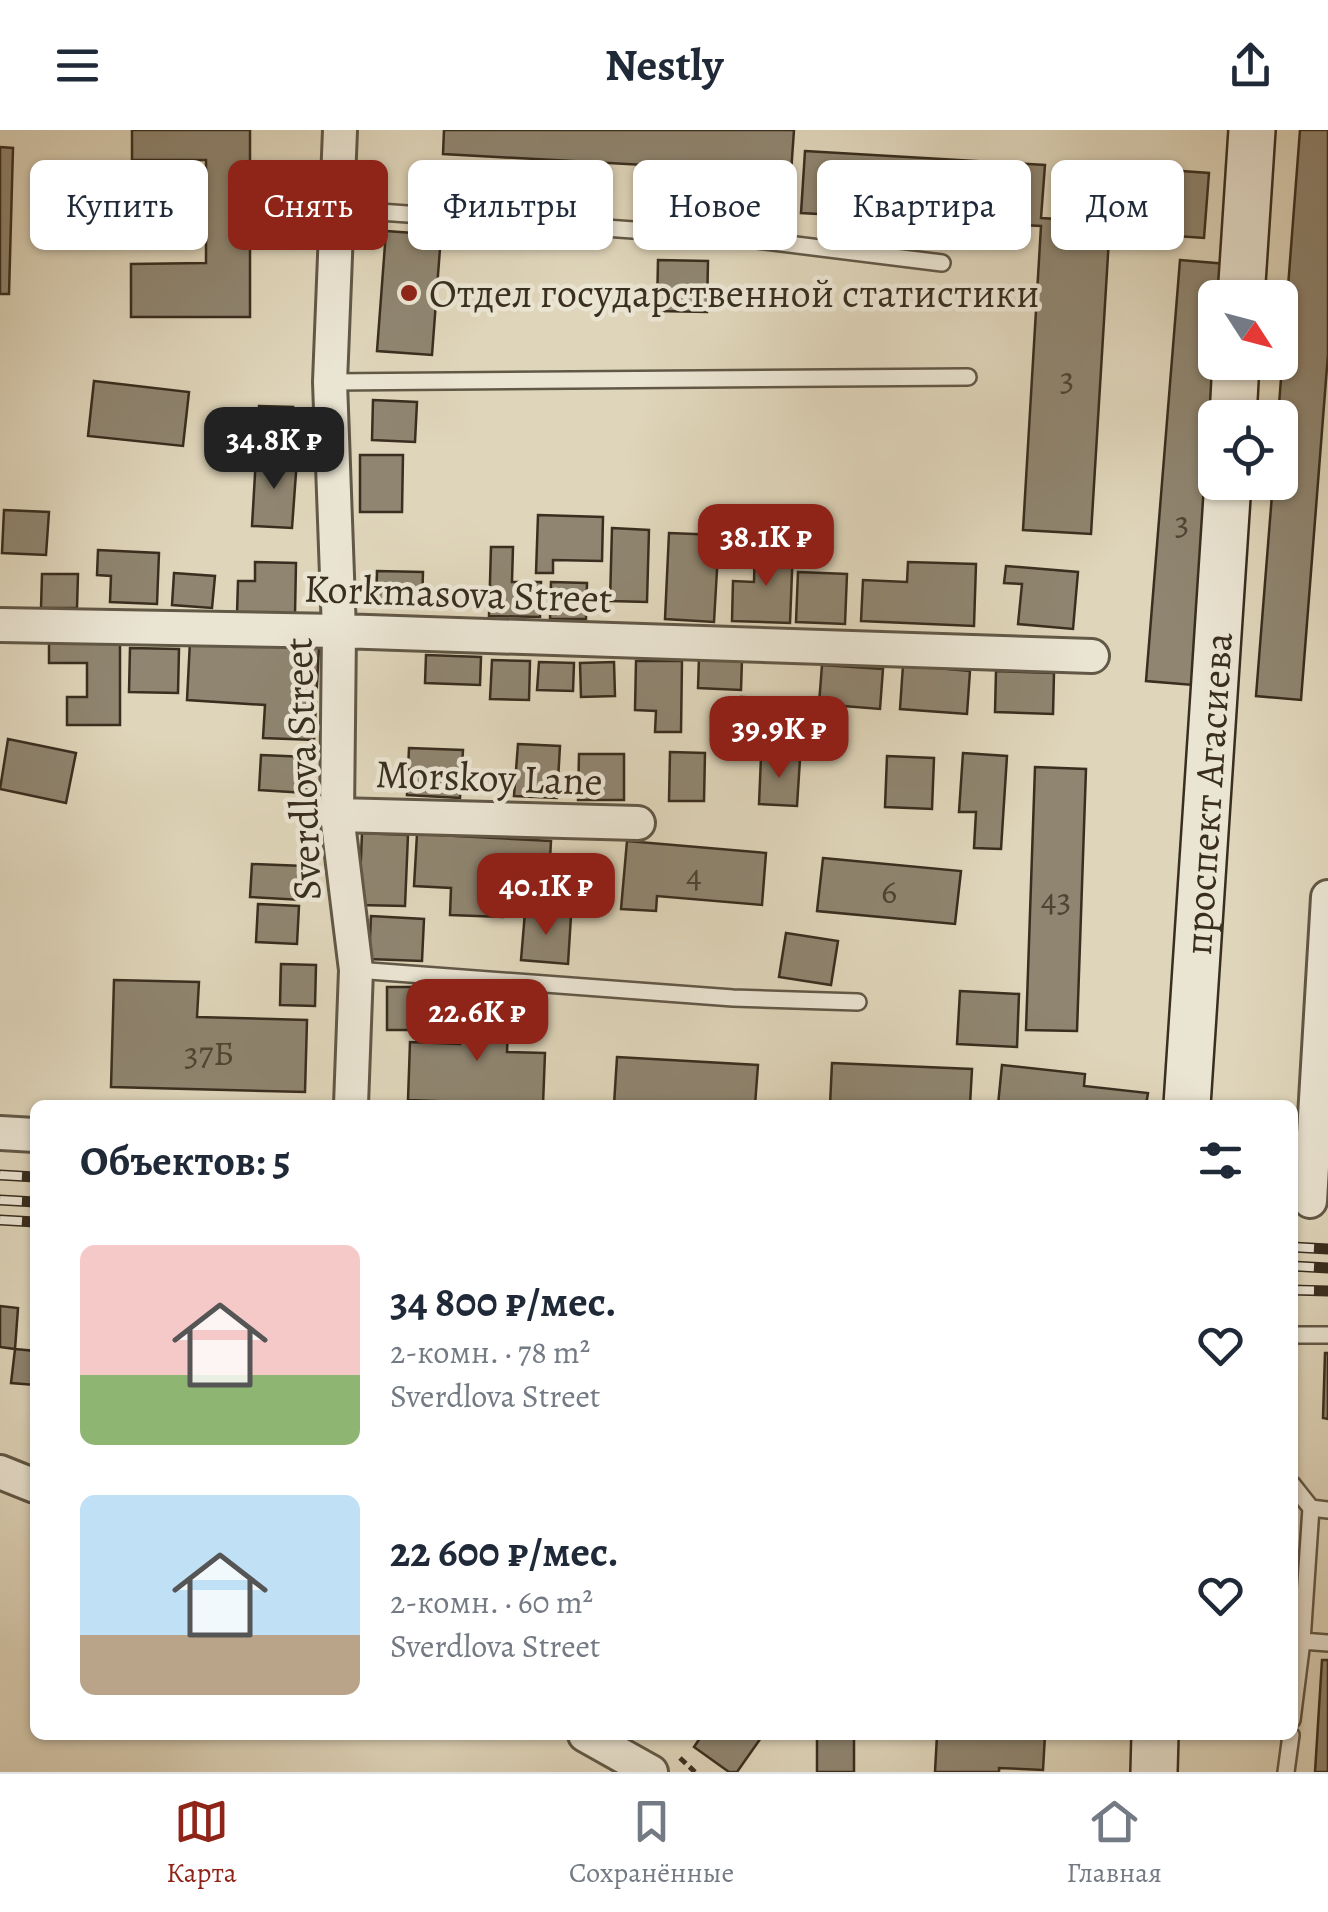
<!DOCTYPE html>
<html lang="ru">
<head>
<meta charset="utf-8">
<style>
  :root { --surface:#fff; --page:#f2f2f3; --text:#1f2937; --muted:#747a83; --line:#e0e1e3; --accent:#8f2418 }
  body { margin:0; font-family:Alegreya,serif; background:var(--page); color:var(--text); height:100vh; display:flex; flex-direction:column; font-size:38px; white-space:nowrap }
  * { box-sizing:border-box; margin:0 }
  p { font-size:32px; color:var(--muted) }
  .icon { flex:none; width:55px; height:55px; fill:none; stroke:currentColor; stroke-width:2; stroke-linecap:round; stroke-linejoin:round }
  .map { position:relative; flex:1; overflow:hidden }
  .details { position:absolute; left:30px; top:970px; width:1268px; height:640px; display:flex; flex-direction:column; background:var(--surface); border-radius:15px; box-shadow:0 2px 8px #0004 }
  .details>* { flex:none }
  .banner { position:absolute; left:30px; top:30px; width:1270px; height:90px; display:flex; gap:20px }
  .needle { width:65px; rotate:126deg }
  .tools { position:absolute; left:1198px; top:150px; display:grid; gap:20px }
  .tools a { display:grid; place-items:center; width:100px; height:100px; border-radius:15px; background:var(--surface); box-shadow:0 2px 8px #0004; font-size:50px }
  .price { position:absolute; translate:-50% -85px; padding:0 22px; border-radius:20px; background:var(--accent); color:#fff; font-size:32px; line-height:65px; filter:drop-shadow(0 2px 5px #0008) }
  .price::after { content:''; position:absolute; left:50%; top:60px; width:30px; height:22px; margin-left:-15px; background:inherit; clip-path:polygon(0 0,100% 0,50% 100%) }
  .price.current { background:#222; color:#fff }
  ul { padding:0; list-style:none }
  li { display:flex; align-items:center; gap:30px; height:250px; padding:0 50px }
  li span { display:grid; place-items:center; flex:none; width:280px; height:200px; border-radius:15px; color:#555 }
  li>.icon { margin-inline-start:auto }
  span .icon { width:120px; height:120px; fill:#fffc; stroke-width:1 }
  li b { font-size:42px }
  h2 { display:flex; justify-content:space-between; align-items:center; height:120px; padding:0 50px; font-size:42px }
  .chip { padding:0 35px; border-radius:15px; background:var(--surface); box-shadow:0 2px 8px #0004; font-size:35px; line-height:90px }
  .chip.current { background:var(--accent); color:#fff }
  header { display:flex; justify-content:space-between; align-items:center; height:130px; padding:0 50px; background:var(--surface); font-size:45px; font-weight:700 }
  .tab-bar { display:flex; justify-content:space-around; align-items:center; height:140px; border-top:2px solid var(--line); background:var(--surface); font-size:28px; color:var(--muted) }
  .tab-bar a { display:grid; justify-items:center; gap:5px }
  .tab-bar .current { color:var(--accent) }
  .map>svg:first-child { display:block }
  .building { fill:#8f8570; stroke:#392e1f; stroke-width:2.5 }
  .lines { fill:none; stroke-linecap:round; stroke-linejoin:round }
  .lane-casing { stroke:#625846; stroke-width:20 }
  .street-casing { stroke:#625846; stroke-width:38 }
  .secondary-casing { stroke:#392e1f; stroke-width:50 }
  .path { stroke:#392e1f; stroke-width:5; stroke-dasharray:8 5; stroke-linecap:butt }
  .lane { stroke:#eae4d2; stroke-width:15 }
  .street { stroke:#eae4d2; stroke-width:32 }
  .secondary { stroke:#eae4d2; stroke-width:45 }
  .rail-casing { stroke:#392e1f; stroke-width:11 }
  .rail { stroke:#eae4d2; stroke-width:8; stroke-dasharray:22; stroke-linecap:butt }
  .poi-dot { fill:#8f2418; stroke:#eae4d2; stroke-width:4 }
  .labels { text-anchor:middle; stroke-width:9; stroke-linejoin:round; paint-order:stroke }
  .number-label { font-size:35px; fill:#4e4433 }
  .poi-label { font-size:40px; fill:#392e1f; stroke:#eae4d2; text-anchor:start }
  .street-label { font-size:40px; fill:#392e1f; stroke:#eae4d2 }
</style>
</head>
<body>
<header><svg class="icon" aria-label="menu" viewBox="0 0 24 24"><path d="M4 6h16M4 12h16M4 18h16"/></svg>Nestly<svg class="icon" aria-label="share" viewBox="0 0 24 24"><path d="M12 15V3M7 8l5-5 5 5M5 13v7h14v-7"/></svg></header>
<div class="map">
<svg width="1328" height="1642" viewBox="0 0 1328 1642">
  <rect width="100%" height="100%" fill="#dfd5ba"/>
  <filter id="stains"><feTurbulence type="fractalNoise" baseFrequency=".002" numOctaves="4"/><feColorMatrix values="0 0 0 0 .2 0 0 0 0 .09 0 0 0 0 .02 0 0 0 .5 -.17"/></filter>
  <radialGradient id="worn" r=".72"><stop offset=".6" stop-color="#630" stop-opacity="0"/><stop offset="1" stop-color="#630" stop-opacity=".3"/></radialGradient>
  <!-- building -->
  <path class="building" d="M132,0H250V187H131V134L206,133V30H132Z
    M444,0H794L791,43L443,24Z
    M1300,0H1328V224L1301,570L1256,566L1273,352H1280L1278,288Z
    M0,17L13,18L9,164H0Z
    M805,21L1045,35L1041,88L1110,92L1091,404L1023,400L1041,96L801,83Z
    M1153,39L1209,43L1204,108L1148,104Z
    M386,101L441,105L432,225L377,221Z
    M658,130L708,131L707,182L657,181Z
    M1180,130L1227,134L1224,168H1215V232H1219L1193,555L1146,551Z
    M94,251L189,262L183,316L88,306Z
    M373,270L417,272L415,312L372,310Z
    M259,276L293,277L291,329L256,327Z
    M360,325H403L402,382H360Z
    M256,327L297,329L292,398L252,396Z
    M4,380L49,382L46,425L2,423Z
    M538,385L603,387L602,431L553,430V443H536Z
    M612,398L649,400L647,472L610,471Z
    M669,403L719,405L714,492L665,489Z
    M491,417H513L512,452H541L540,487L489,486Z
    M755,417L793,418L790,493L732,491L733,451L754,452Z
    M98,420L159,423L157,474L110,472L111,446L97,445Z
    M255,432L296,433L295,485L237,484L238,451H255Z
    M908,432L976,434L974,496L861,491L863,450L907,452Z
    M1006,436L1078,442L1073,499L1018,494L1022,454L1004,453Z
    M377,441L423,442L422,477L376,475Z
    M798,442L847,444L845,494L796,492Z
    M174,443L215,446L212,478L172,475Z
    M42,444H78L77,478H41Z
    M551,452L587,453L586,489H550Z
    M49,511H120V595H67V567H87V533H49Z
    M190,511L319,518L314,610L263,608L265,575L187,570Z
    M130,518L179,519L178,563L129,562Z
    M426,525L481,527L480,555L425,553Z
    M699,527L742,529L741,560L698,558Z
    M492,530L530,531L529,570L490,569Z
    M636,531H682L681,602H655L656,581L635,580Z
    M539,532L574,533L573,561L537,560Z
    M614,532L615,566L581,567L580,533Z
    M822,535L883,539L880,579L819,574Z
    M903,535L970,541L967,584L900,579Z
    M996,541L1054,543L1053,584L995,582Z
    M741,567L805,570L803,618L737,616Z
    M8,609L76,623L66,673L0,659Z
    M518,614L560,616L557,668L514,666Z
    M409,618L463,620L460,668L407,665Z
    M670,622L705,623L704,671H669Z
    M963,623L1007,626L1001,719L974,718L976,682H959Z
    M579,624H624V670H578Z
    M261,625L308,627L306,663L259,660Z
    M887,626L934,628L932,679L885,677Z
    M761,627L800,629L797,676L759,674Z
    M1035,637L1086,639L1077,901L1026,900Z
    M362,703L408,705L405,776L359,775Z
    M417,704L551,711L548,765L504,763L503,787L450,785L451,758L414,756Z
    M627,711L766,723L762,775L657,766L656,781L621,779Z
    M823,728L961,741L955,794L817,781Z
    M252,734L304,736L302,770L250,767Z
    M258,774L299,776L297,814L256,812Z
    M525,782L571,786L568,834L521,830Z
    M371,786L424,789L422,831L369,829Z
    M786,803L838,811L831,855L779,847Z
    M281,834L316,835L315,876L280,875Z
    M114,850L199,852L197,887L307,890L305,962L111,957Z
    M387,857H434V900H387Z
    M960,861L1019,864L1017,917L957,914Z
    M462,873L509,875L507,922L545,923L543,975L408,970L410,912L460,914Z
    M617,927L758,935L755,975H614Z
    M832,933L972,939L970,975H830Z
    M1002,935L1085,944L1084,956L1148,963L1146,975H998Z
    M0,1176L18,1178L15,1219L0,1217Z
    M15,1219L35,1221V1255L11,1253Z
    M1325,1223H1328V1289L1323,1288Z
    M1322,1530H1328V1642H1315Z
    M702,1605H763L737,1642H729L694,1617Z
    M817,1605H854V1642H817Z
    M937,1605H1045L1043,1640L999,1638V1642H935Z"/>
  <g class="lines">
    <defs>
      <path id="lane" d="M337,79L732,107L942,133
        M330,252L968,247
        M356,840L733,868L858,872
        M1292,1205H1328
        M1292,1354L1311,1378L1328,1380
        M1302,1511L1311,1378
        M1292,1590L1302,1511L1328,1513
        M1286,1642L1291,1605"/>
      <path id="street" d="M340,0L330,252L339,501L337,685L356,840L351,975
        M0,495L339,501L1092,526
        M337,685L638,693
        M0,1003L35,1005
        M1310,1071L1328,767
        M0,1342L35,1356
        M585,1605L651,1642"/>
      <g id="secondary">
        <path d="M1241,168L1252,0"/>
        <path d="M1233,288L1236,232"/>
        <path id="s1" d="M1187,975L1228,352"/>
        <path d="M1154,1642L1155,1605"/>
      </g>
    </defs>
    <!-- lane casing -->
    <use href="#lane" class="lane-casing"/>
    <!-- street casing -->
    <use href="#street" class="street-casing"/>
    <!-- secondary casing -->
    <use href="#secondary" class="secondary-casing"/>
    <!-- path -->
    <path class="path" d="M680,1628L695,1642"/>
    <!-- lane -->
    <use href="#lane" class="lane"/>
    <!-- street -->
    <use href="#street" class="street"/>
    <!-- secondary -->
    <use href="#secondary" class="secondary"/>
    <defs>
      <path id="rail" d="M0,1045L35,1047
        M0,1070L35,1072
        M0,1090L35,1092
        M1292,1117L1328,1119
        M1292,1136L1328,1138
        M1292,1160L1328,1161"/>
    </defs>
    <!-- rail casing -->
    <use href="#rail" class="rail-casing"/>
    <!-- rail -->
    <use href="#rail" class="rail"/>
  </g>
  <!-- markers -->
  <circle class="poi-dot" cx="409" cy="163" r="10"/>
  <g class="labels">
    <!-- number labels -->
    <g class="number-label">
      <text x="1067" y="260">3</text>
      <text x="1182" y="404">3</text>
      <text x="694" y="757">4</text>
      <text x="889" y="773">6</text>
      <text x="1056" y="781">43</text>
      <text x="209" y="935">37Б</text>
    </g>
    <!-- poi labels -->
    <g class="poi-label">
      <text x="429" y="177">Отдел государственной статистики</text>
    </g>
    <!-- street labels -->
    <g class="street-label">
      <text transform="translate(458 463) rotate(2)" y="14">Korkmasova Street</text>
      <text transform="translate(302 639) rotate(-92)" y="14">Sverdlova Street</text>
      <text transform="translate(489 647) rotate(2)" y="14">Morskoy Lane</text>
      <text dy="14" stroke="none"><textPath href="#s1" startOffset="312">проспект Агасиева</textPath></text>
    </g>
  </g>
  <rect width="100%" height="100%" filter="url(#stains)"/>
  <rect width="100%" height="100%" fill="url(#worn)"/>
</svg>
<div class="tools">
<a><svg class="needle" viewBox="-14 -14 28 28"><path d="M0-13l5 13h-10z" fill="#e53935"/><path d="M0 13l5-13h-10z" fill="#747a83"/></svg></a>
<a><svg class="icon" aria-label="locate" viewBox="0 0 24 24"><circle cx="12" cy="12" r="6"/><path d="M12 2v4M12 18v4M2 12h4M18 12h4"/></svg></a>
</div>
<b class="price current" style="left:274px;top:362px">34.8K ₽</b>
<b class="price" style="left:766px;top:459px">38.1K ₽</b>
<b class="price" style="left:779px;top:651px">39.9K ₽</b>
<b class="price" style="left:546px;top:808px">40.1K ₽</b>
<b class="price" style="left:477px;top:934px">22.6K ₽</b>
<div class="banner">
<a class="chip">Купить</a>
<a class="chip current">Снять</a>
<a class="chip">Фильтры</a>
<a class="chip">Новое</a>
<a class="chip">Квартира</a>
<a class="chip">Дом</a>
</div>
<section class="details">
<h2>Объектов: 5<svg class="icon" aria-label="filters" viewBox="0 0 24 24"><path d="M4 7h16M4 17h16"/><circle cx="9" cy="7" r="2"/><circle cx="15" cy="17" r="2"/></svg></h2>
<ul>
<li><span style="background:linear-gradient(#f6c9c9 65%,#8fb573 0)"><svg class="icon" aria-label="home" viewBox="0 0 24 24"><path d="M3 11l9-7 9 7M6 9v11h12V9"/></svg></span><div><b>34 800 ₽/мес.</b><p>2-комн. · 78 m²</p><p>Sverdlova Street</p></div><svg class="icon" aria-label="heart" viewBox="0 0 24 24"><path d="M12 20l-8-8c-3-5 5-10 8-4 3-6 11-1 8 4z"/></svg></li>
<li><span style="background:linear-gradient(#bfe0f5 70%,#b9a48a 0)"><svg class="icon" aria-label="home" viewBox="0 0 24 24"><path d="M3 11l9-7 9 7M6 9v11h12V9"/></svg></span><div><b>22 600 ₽/мес.</b><p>2-комн. · 60 m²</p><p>Sverdlova Street</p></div><svg class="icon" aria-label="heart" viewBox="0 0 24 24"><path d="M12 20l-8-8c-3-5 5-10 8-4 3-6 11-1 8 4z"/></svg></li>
</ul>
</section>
</div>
<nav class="tab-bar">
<a class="current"><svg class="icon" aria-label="map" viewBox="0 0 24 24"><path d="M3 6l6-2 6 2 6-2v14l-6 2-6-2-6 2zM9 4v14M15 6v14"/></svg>Карта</a>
<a><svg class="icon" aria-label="saved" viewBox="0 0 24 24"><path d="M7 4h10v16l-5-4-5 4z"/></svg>Сохранённые</a>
<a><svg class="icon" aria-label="home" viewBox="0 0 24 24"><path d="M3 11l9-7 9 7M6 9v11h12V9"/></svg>Главная</a>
</nav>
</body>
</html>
